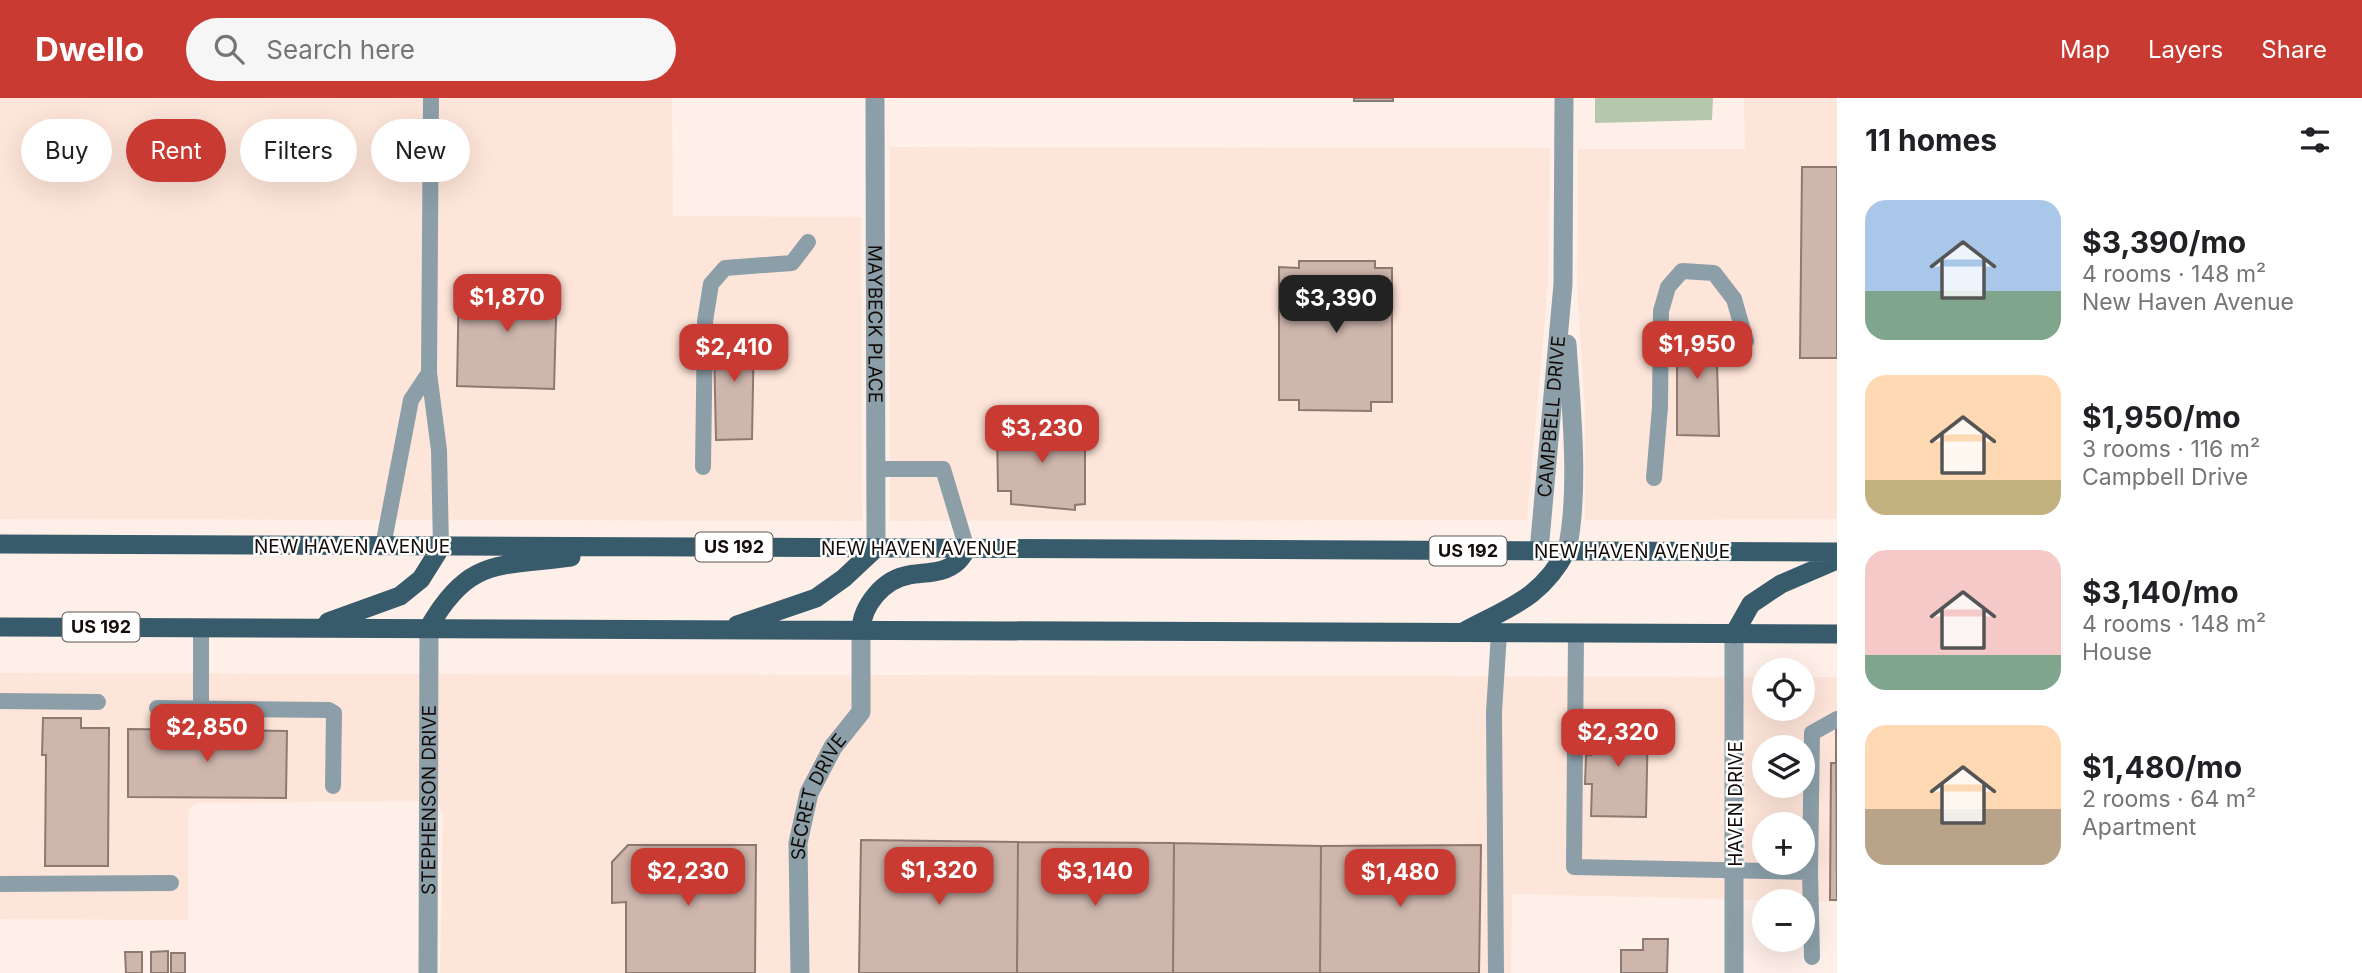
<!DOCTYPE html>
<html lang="en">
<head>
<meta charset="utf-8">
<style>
  :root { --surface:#fff; --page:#f6f6f6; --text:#202124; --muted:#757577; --accent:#c83a32 }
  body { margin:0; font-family:Inter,sans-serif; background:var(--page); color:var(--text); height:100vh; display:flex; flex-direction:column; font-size:26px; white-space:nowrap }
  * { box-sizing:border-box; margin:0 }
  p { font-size:23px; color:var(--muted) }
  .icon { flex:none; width:38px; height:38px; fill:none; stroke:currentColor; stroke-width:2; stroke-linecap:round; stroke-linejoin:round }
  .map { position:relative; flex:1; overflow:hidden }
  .drawer { display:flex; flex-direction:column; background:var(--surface); width:525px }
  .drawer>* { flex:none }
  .banner { position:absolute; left:21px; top:21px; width:665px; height:63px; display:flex; gap:14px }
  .fabs { position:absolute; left:1752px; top:560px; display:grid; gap:14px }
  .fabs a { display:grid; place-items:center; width:63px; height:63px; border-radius:50%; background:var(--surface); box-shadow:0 7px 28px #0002; font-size:35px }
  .price { position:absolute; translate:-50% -60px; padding:0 16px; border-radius:14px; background:var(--accent); color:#fff; font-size:23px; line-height:46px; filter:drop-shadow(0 2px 4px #0008) }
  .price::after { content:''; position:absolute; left:50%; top:42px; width:21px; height:16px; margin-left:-10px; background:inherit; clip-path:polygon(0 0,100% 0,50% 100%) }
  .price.current { background:#222; color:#fff }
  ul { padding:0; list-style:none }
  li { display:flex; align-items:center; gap:21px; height:175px; padding:0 28px }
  li span { display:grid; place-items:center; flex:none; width:196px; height:140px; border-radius:21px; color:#555 }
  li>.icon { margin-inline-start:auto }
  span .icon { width:84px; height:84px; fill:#fffc; stroke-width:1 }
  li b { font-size:30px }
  h2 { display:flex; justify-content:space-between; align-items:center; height:84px; padding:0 28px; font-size:30px }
  .tag { padding:0 24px; border-radius:32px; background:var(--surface); box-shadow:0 7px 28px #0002; font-size:24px; line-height:63px }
  .tag.current { background:var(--accent); color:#fff }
  header { display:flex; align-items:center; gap:42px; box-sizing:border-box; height:98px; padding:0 35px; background:var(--accent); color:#fff }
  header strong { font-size:33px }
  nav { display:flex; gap:38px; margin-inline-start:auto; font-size:24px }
  .search { width:490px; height:63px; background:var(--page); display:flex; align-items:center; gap:18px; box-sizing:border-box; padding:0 24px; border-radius:38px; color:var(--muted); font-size:26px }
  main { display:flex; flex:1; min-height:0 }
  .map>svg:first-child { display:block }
  .built { fill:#fee5d9; fill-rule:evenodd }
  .green { fill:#b6c8ac }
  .building { fill:#ceb6ad; stroke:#8e7870; stroke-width:2 }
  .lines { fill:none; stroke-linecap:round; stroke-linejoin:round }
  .service { stroke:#8c9fa9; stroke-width:16 }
  .minor { stroke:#8c9fa9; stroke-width:19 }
  .primary { stroke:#385b6c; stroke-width:19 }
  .labels { text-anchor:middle; stroke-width:5; stroke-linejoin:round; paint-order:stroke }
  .shield { fill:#fff; stroke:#5a5452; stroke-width:2 }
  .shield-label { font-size:18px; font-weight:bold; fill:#130b08 }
  .street-label { font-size:19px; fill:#130b08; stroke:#fff }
</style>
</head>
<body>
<header>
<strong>Dwello</strong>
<div class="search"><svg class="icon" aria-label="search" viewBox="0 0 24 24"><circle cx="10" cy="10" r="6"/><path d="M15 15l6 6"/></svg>Search here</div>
<nav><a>Map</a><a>Layers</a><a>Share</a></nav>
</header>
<main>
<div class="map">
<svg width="1837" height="875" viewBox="0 0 1837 875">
  <rect width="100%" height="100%" fill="#feefe8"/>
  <!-- built -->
  <path class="built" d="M0,0H672L673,118L861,119L862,423L0,421Z
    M1744,0H1837V421L1585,422V314L1577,186L1578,51H1745Z
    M890,49L1550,50L1548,185L1527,422L890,423Z
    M0,575L1764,579V611H1802L1803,579H1837V804L1512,796L1511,875H440L443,718L438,706L431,703L196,705L190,710L188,718V822L0,821ZM1764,649H1802V688H1764ZM1764,726H1802V765H1764Z"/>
  <!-- green -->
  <path class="green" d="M1595,0H1713L1712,22L1595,25Z"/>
  <!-- building -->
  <path class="building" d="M1354,0H1393V3H1354Z
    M1802,69H1837V260H1800Z
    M1299,163H1375V170H1392V304H1371V313L1299,312V302H1279V169L1299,170Z
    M459,182L557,184L554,291L457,288Z
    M1677,228H1716L1719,338L1677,337Z
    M710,234H754L752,341L716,342L714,247L709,245Z
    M997,327L1085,328V406L1075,407V412L1011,406V393H998Z
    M43,620H81V630H109L108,768H45L46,657H42Z
    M1592,623L1648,624L1646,719L1591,718L1592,686H1585L1586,657H1591Z
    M1836,628L1837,802H1830L1831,665H1836Z
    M128,631L287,633L286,700L128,699Z
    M861,742L1018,744L1017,875H859Z
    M1018,744L1174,745L1173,875H1017Z
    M1174,745L1321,748L1320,875H1173Z
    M628,747H756L755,875H626V804L612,805V764Z
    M1481,747L1479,875H1320L1321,748Z
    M1643,841H1668L1667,875H1621V852H1643Z
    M168,853V875H151V854Z
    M125,854H142V875H126Z
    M171,855H185V875H171Z"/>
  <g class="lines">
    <!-- service -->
    <path class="service" d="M431,0L429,275L439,352L441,449
      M703,369L705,223L711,186L725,170L792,165L808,144
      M876,371H943L967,451
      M1654,380L1660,309L1661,213L1668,189L1682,173L1714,175L1734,201L1746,243
      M383,448L411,302L429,275
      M1576,535L1574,769L1810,774L1812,635L1837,621
      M0,603L98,604
      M157,610L329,612L334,615L333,688
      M201,611V529
      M1810,774L1812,859
      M0,786L171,785
      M1496,875L1494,614L1499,535"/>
    <!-- minor -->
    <g class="minor">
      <path id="s1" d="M875,0L876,450"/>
      <path d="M1567,246C1571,306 1580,394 1567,452"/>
      <path id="s2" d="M1539,453L1563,186L1564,0"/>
      <path d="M1734,536V875"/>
      <path id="s3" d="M428,875L429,529"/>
      <path id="s4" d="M800,875L798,745L809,695L833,649L861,614V532"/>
    </g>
    <!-- primary -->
    <path class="primary" d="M0,446L1837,454
      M328,524L400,498L421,481L441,449
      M737,527L816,500L844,480L876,450
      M0,529L1837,536
      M429,529C469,459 498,469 571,459
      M861,532C862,507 884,481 909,477C925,474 944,476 957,464C961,461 964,455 967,451
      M1463,534C1509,509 1541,501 1567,452
      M1734,536L1751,506L1781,486L1837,462"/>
  </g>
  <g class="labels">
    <!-- shield labels -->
    <g class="shield">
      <rect x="695.5" y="434.5" width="77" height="29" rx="5"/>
      <rect x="1429.5" y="438.5" width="77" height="29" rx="5"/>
      <rect x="62.5" y="514.5" width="77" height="29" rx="5"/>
    </g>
    <g class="shield-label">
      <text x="734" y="455">US 192</text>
      <text x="1468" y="459">US 192</text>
      <text x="101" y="535">US 192</text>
    </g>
    <!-- street labels -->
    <g class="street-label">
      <text dy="7" stroke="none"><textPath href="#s1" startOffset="226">MAYBECK PLACE</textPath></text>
      <text dy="7" stroke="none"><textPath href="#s2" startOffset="135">CAMPBELL DRIVE</textPath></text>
      <text x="352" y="455">NEW HAVEN AVENUE</text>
      <text x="919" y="457">NEW HAVEN AVENUE</text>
      <text x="1632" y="460">NEW HAVEN AVENUE</text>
      <text dy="7" stroke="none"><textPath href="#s4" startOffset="180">SECRET DRIVE</textPath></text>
      <text dy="7" stroke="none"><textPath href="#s3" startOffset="173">STEPHENSON DRIVE</textPath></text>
      <text transform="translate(1735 706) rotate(-90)" y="7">HAVEN DRIVE</text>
    </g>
  </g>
</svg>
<div class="fabs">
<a><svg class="icon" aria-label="locate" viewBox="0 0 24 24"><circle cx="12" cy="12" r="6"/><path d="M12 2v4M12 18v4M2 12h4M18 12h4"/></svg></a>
<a><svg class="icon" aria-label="layers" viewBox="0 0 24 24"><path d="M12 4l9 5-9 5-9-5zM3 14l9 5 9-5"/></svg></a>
<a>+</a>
<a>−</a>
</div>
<b class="price" style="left:507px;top:236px">$1,870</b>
<b class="price current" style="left:1336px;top:237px">$3,390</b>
<b class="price" style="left:1697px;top:283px">$1,950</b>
<b class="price" style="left:734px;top:286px">$2,410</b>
<b class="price" style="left:1042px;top:367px">$3,230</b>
<b class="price" style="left:207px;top:666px">$2,850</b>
<b class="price" style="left:1618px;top:671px">$2,320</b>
<b class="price" style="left:939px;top:809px">$1,320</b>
<b class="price" style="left:688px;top:810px">$2,230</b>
<b class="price" style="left:1095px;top:810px">$3,140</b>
<b class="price" style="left:1400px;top:811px">$1,480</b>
<div class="banner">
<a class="tag">Buy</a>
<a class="tag current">Rent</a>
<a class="tag">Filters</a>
<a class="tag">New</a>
</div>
</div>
<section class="drawer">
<h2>11 homes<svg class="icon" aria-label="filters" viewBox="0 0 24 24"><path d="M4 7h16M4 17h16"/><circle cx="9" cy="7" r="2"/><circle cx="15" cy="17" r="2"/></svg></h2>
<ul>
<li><span style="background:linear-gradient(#a9c7e8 65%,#7fa58c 0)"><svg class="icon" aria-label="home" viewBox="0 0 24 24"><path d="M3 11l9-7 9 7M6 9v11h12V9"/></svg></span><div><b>$3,390/mo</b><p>4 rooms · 148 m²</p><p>New Haven Avenue</p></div></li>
<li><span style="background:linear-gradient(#ffd9b3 75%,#c2b280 0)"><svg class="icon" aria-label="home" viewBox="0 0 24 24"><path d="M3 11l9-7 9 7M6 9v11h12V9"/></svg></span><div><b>$1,950/mo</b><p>3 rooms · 116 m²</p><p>Campbell Drive</p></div></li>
<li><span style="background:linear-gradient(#f6c9c9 75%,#7fa58c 0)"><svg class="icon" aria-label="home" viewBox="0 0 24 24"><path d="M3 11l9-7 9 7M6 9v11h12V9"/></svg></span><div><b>$3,140/mo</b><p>4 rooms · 148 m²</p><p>House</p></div></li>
<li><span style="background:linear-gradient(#ffd9b3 60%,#b9a48a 0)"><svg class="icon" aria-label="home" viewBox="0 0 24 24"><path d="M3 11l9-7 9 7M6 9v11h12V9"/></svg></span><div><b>$1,480/mo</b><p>2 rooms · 64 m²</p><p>Apartment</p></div></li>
</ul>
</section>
</main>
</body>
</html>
